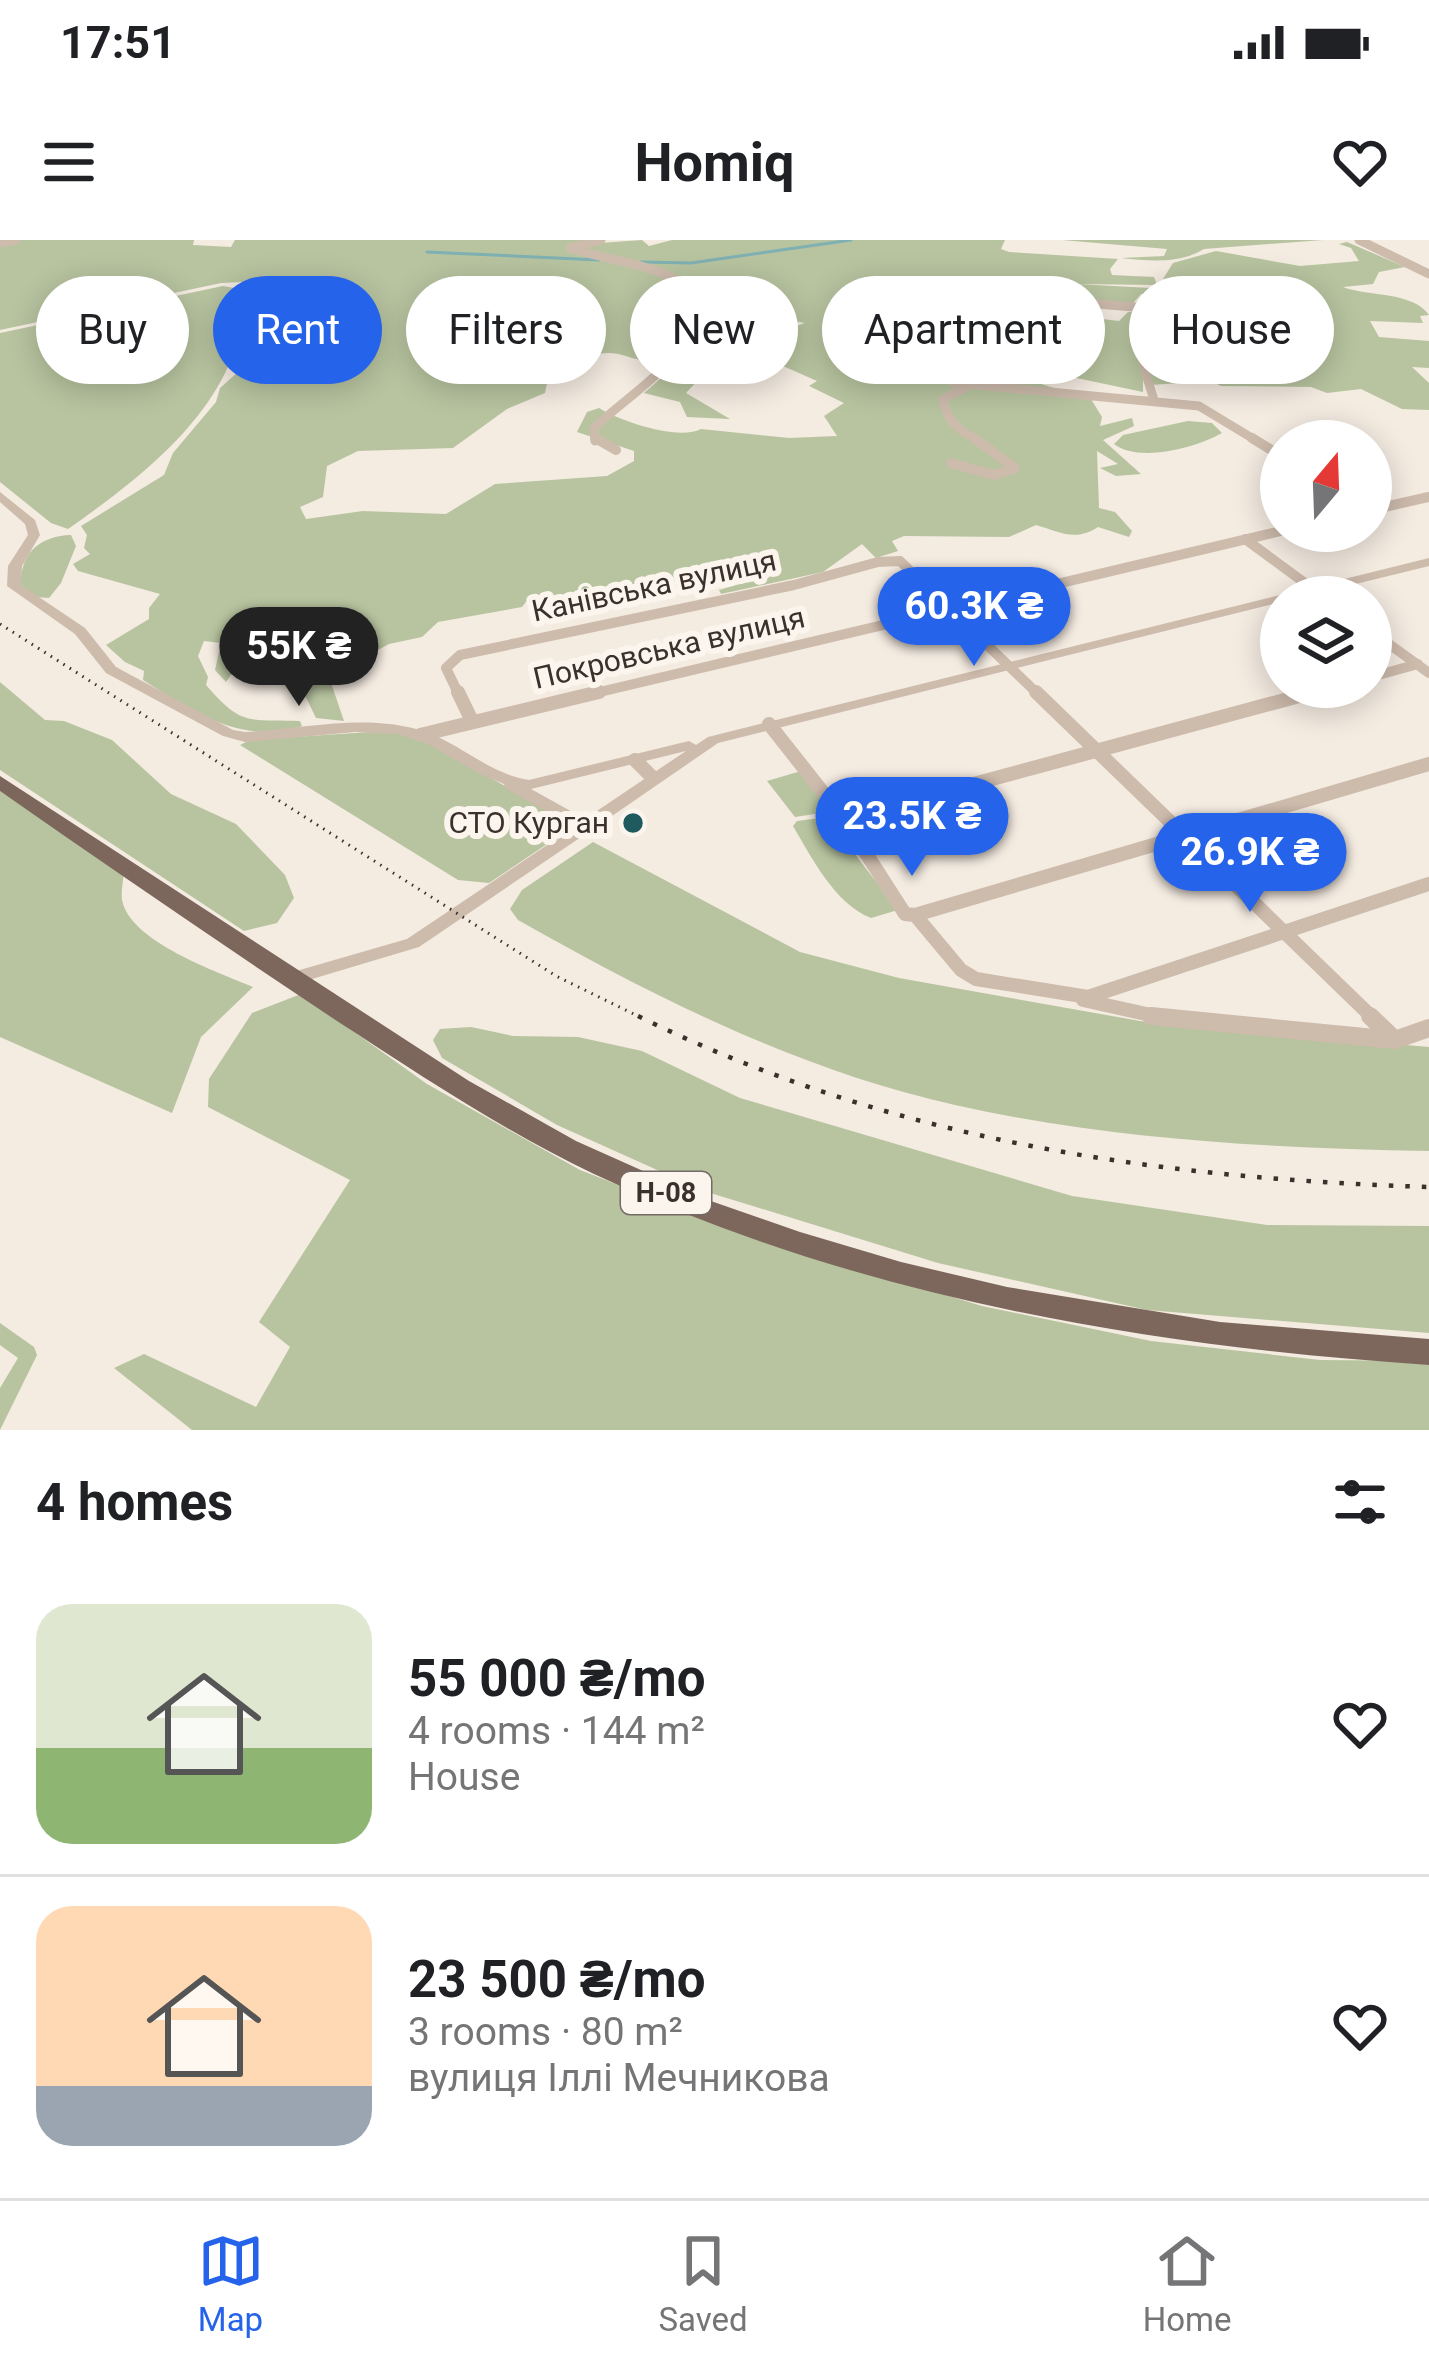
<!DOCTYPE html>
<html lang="en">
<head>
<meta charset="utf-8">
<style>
  :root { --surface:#fff; --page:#f6f6f6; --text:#202124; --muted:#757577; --line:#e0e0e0; --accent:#2563eb }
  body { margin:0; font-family:Roboto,sans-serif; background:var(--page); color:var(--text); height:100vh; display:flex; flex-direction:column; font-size:45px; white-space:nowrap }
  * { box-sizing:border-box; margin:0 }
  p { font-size:39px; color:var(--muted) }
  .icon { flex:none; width:66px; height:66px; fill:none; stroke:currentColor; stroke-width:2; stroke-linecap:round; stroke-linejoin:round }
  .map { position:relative; height:1190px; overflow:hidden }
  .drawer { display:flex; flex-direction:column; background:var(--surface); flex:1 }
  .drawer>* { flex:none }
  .top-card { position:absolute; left:36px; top:36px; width:1359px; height:108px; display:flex; gap:24px }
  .needle { width:78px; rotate:19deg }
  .tools { position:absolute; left:1260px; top:180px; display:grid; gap:24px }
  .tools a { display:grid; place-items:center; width:132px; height:132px; border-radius:50%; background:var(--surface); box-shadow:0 6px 30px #0003; font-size:60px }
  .price { position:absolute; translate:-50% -102px; padding:0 27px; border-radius:42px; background:var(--accent); color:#fff; font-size:39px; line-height:78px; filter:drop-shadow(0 3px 6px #0008) }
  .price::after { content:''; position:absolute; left:50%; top:72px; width:36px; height:27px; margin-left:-18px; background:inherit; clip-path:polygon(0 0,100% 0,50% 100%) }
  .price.active { background:#222; color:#fff }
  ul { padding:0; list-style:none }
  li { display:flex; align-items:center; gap:36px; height:300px; padding:0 36px }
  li+li { border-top:3px solid var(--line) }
  li span { display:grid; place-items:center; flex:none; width:336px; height:240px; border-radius:36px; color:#555 }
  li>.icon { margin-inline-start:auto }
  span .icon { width:144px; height:144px; fill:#fffc; stroke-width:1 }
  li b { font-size:51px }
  h2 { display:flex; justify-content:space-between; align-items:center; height:144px; padding:0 36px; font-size:51px }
  .chip { padding:0 42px; border-radius:54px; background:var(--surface); box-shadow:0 6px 30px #0003; font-size:42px; line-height:108px }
  .chip.active { background:var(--accent); color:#fff }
  .status { display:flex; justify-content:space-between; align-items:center; height:84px; padding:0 60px; background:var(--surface); direction:ltr }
  .status svg { height:33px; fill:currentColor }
  header { display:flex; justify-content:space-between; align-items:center; height:156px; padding:0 36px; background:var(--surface); font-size:54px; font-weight:700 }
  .dock { display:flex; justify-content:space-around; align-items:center; height:168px; border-top:3px solid var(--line); background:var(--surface); font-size:33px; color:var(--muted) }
  .dock a { display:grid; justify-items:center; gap:6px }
  .dock .active { color:var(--accent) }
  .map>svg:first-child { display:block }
  .green { fill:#b8c4a0; fill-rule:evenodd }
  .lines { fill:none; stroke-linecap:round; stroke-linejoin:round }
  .stream { stroke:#7fb0b2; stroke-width:3 }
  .minor-far3 { stroke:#cdbbac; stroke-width:9 }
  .minor-far2 { stroke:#cdbbac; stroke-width:10 }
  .minor-far1 { stroke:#cdbbac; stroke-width:14 }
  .minor { stroke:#cdbbac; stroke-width:18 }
  .tertiary { fill:#cdbbac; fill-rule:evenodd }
  .primary { fill:#7d675c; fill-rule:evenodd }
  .rail-far1 { stroke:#3b302b; stroke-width:3; stroke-dasharray:1.5 6; stroke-linecap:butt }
  .rail { stroke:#3b302b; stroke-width:4.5; stroke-dasharray:4.5 12; stroke-linecap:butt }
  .poi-dot { fill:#1f5a5e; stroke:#fbf5ee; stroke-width:4.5 }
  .labels { text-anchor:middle; stroke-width:12; stroke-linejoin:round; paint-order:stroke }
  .shield { fill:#fbf5ee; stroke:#756b66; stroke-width:3 }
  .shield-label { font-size:27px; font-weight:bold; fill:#3b302b }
  .street-label { font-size:30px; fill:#3b302b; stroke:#fbf5ee }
  .poi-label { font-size:30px; fill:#3b302b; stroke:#fbf5ee; text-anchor:end }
</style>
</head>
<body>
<div class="status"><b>17:51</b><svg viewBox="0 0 49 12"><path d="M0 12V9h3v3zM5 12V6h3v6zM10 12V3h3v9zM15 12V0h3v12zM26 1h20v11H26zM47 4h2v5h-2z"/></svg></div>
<header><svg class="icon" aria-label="menu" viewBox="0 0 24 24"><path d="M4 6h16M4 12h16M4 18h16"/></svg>Homiq<svg class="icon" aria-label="heart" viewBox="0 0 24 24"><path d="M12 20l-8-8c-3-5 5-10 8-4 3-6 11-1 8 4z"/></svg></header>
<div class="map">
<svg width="1429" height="1190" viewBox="0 0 1429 1190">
  <rect width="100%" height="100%" fill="#f4ebe1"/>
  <!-- green -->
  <path class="green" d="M20,0H194L193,5L231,7L235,0H593L586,4L642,0L649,6L672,0H1005L1001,9L1009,12L1118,19L1110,29L1112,35L1154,37L1157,45L1076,44L1170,49L1171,42L1163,39L1173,23L1216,11L1300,26L1359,21L1351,8L1339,4L1347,2L1405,27L1379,32L1373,44L1343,47C1369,57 1412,51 1429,75L1420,76L1423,83L1370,81L1379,97L1429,101V128L1412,127L1429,143V170L1402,169L1361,149L1327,153L1311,147L1221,146L1211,141L1150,145L1149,68L1170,65V56L1141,54L1128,69L1064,59L1068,63L1056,73L1042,72L1040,78L1060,87L1078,76L1119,81L1128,72L1143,71V152L1067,136L1041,144L1091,159L1102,177L1100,186L1132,178L1134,186L1103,200L1141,234L1116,236L1100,228L1118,224L1097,211L1099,268L1115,272L1132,291L1129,297L1098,287C1075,302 1060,292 1036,285L1009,297L904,296L892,301L898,311L876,318L862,304L823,332L721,354L719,350L754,340L720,339L666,353L625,343L614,345L600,363L573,367L529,358L522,367L438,382L422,397L389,404L349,426L328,419L325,425L344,481L316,478L277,398L261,401L264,423L242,419L226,442L215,430L221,403L204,401L198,416L208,437L206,445C242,487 248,479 300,481L302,486C244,507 190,470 143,440L144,431L125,422L106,405L149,379V368L160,354L78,331L73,324L90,314L84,308L87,295L81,286L164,235L173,213L216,162L220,148L239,131L235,127L270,109L260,102L282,96L264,87L271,60L244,42L221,43L0,90V4ZM693,47H750L764,53L766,75L805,83L767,96L709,87L714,60L706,57L699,60L701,87L671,127L702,136L731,108L747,110L817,141L809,146L844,163L824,176L837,196L789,198L701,189C678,201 620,181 599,168L587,172L577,192L634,211V221L607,236L495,244L446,274L363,271L306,279L300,267L323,257L327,226L358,211L453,208L507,169L545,153L550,130C569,122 587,113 608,113C627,113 639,125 657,118L650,93C668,78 673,58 693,47Z
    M1062,0H1323L1204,9C1180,24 1149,21 1121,18L1164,16L1167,9Z
    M223,46L245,50C245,159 149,232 68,289L51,283L0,242V93Z
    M669,131L699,139L686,153L730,179L687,177L680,162L644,153Z
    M1188,181L1212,183L1222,193C1196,208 1138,223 1114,204L1123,195Z
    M71,295L76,306L61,343L49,358L36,357L21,345C20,312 41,296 71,295Z
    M0,442L45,480L64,481L112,500L171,554L236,584L285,635L294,658L277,683L244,691L0,530Z
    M370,492L401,493L426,502L568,581V590L489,643L458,640L240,505L250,500Z
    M801,531L830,569L828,572L795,577L767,541Z
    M0,551L124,632C123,640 121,652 122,660C130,702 218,732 253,747L201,797L172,873L0,797Z
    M836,576L854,613L898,670L871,678C835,664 812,618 793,586L797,581Z
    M593,602L800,712L899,738L1140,781L1429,807V911C1270,908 1112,900 955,865C799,830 656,758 518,680L510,669L522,650Z
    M301,754L427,844L580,930L737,991L982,1066L1151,1101L1320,1120L1429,1121V1190H192L114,1128L144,1114L256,1167L290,1107L259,1082L350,940L208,867L209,839L252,773Z
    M471,787L513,796L578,797L642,811L740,858L1072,956L1267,985L1429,986V1093L1147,1070L938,1023L704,951L557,885L442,818L433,800L440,789Z
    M0,1083L34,1107L37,1115L0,1190V1148L18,1118L0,1105Z"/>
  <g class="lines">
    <!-- stream -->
    <path class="stream" d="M427,12L599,20
      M641,22L691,23L851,0"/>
    <!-- minor-far3 -->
    <path class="minor-far3" d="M1359,0L1429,34
      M0,3L16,0
      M1072,62L1146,68L1144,128L1154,160
      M936,94L926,105L927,123L954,143L1199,166L1257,201
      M967,147L943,159C946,181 960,191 979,201
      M595,201L594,188C626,155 754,78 671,37C640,22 602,19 570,8L601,0"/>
    <!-- minor-far2 -->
    <path class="minor-far2" d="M595,198L616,210
      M1252,198L1281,216
      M951,223L994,235L1015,228L974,198
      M1371,270L1429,257
      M1245,299L1324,357
      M1371,391L1429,433
      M1371,437L1418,424
      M459,455L446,428L460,415L794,345L878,322L900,321L1039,455
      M587,455L1281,291
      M1303,455L1334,447"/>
    <!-- minor-far1 -->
    <path class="minor-far1" d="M458,452L471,479
      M1036,452L1374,779
      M769,484L844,579L905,674L915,675L961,730L976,739L1088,757L1429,644
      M420,495L599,452
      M635,520L652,537
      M844,579L1314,452
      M915,675L1429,524
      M1083,760L1169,779"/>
    <!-- minor -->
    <path class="minor" d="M1151,776L1395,800L1429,788
      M1370,776L1395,800"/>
    <!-- tertiary -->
    <path class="tertiary" d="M0,252L35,280L40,295L22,326L21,345L85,388L116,427L233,490L245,492C304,489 368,472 426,492C462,505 490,534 529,540L689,501L696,505L708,497L1429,318V326L1303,357H1281V362L718,503L596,587L594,592L587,593L419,707L292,745L286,744L283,739L286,734L407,699L574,587L505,548L504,544L480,534L426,503L398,494L355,492L245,502L223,496L106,433L75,394L7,346L8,326L28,295L25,284L0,262ZM686,511L585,579L531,549Z"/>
    <!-- primary -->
    <path class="primary" d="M0,536L469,841L576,901L708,960L800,992L901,1022L1007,1047L1220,1082L1429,1099V1125C1142,1106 857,1057 594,934C504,891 420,835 337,781C224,706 112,629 0,551Z"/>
    <!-- rail-far1 -->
    <path class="rail-far1" d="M0,384L556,736L644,779"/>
    <!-- rail -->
    <path class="rail" d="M638,776C890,900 1152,938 1429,947"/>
  </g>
  <!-- markers -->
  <circle class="poi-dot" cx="633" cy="583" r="12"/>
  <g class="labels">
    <!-- shield labels -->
    <rect class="shield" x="621" y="932" width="90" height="42" rx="9"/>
    <g class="shield-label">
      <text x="666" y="962">Н-08</text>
    </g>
    <!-- street labels -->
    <g class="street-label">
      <text transform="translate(654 346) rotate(-12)" y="10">Канівська вулиця</text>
      <text transform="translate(669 408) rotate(-13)" y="10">Покровська вулиця</text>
    </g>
    <!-- poi labels -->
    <g class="poi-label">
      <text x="609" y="593">СТО Курган</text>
    </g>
  </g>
</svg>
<div class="tools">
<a><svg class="needle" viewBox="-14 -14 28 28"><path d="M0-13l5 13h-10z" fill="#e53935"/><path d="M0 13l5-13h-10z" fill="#757577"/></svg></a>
<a><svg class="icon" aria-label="layers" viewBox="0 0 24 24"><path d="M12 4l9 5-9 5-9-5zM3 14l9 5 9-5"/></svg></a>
</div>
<b class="price" style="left:974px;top:429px">60.3K ₴</b>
<b class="price active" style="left:299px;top:469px">55K ₴</b>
<b class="price" style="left:912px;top:639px">23.5K ₴</b>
<b class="price" style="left:1250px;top:675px">26.9K ₴</b>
<div class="top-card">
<a class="chip">Buy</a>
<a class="chip active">Rent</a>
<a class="chip">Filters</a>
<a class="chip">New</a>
<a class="chip">Apartment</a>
<a class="chip">House</a>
</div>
</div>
<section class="drawer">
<h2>4 homes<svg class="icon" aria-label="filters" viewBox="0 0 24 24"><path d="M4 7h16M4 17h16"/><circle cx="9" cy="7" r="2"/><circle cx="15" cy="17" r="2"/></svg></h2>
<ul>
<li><span style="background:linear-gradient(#dfe7d0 60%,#8fb573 0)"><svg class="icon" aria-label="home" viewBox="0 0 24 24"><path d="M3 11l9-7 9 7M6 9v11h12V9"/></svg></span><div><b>55 000 ₴/mo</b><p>4 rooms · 144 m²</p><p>House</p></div><svg class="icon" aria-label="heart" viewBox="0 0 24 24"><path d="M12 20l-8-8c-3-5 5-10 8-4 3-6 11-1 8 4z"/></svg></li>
<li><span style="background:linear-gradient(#ffd9b3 75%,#9aa5b1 0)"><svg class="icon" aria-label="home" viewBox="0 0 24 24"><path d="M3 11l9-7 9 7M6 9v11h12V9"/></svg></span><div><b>23 500 ₴/mo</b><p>3 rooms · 80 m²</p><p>вулиця Іллі Мечникова</p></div><svg class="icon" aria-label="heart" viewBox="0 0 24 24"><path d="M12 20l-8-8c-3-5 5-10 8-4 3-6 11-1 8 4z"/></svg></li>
</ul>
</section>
<nav class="dock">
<a class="active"><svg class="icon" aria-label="map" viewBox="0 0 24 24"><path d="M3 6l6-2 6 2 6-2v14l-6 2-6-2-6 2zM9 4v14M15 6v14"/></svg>Map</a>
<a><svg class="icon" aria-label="saved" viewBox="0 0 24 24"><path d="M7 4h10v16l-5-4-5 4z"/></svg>Saved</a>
<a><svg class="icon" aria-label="home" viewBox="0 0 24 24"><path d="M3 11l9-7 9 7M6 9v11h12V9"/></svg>Home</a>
</nav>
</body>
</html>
